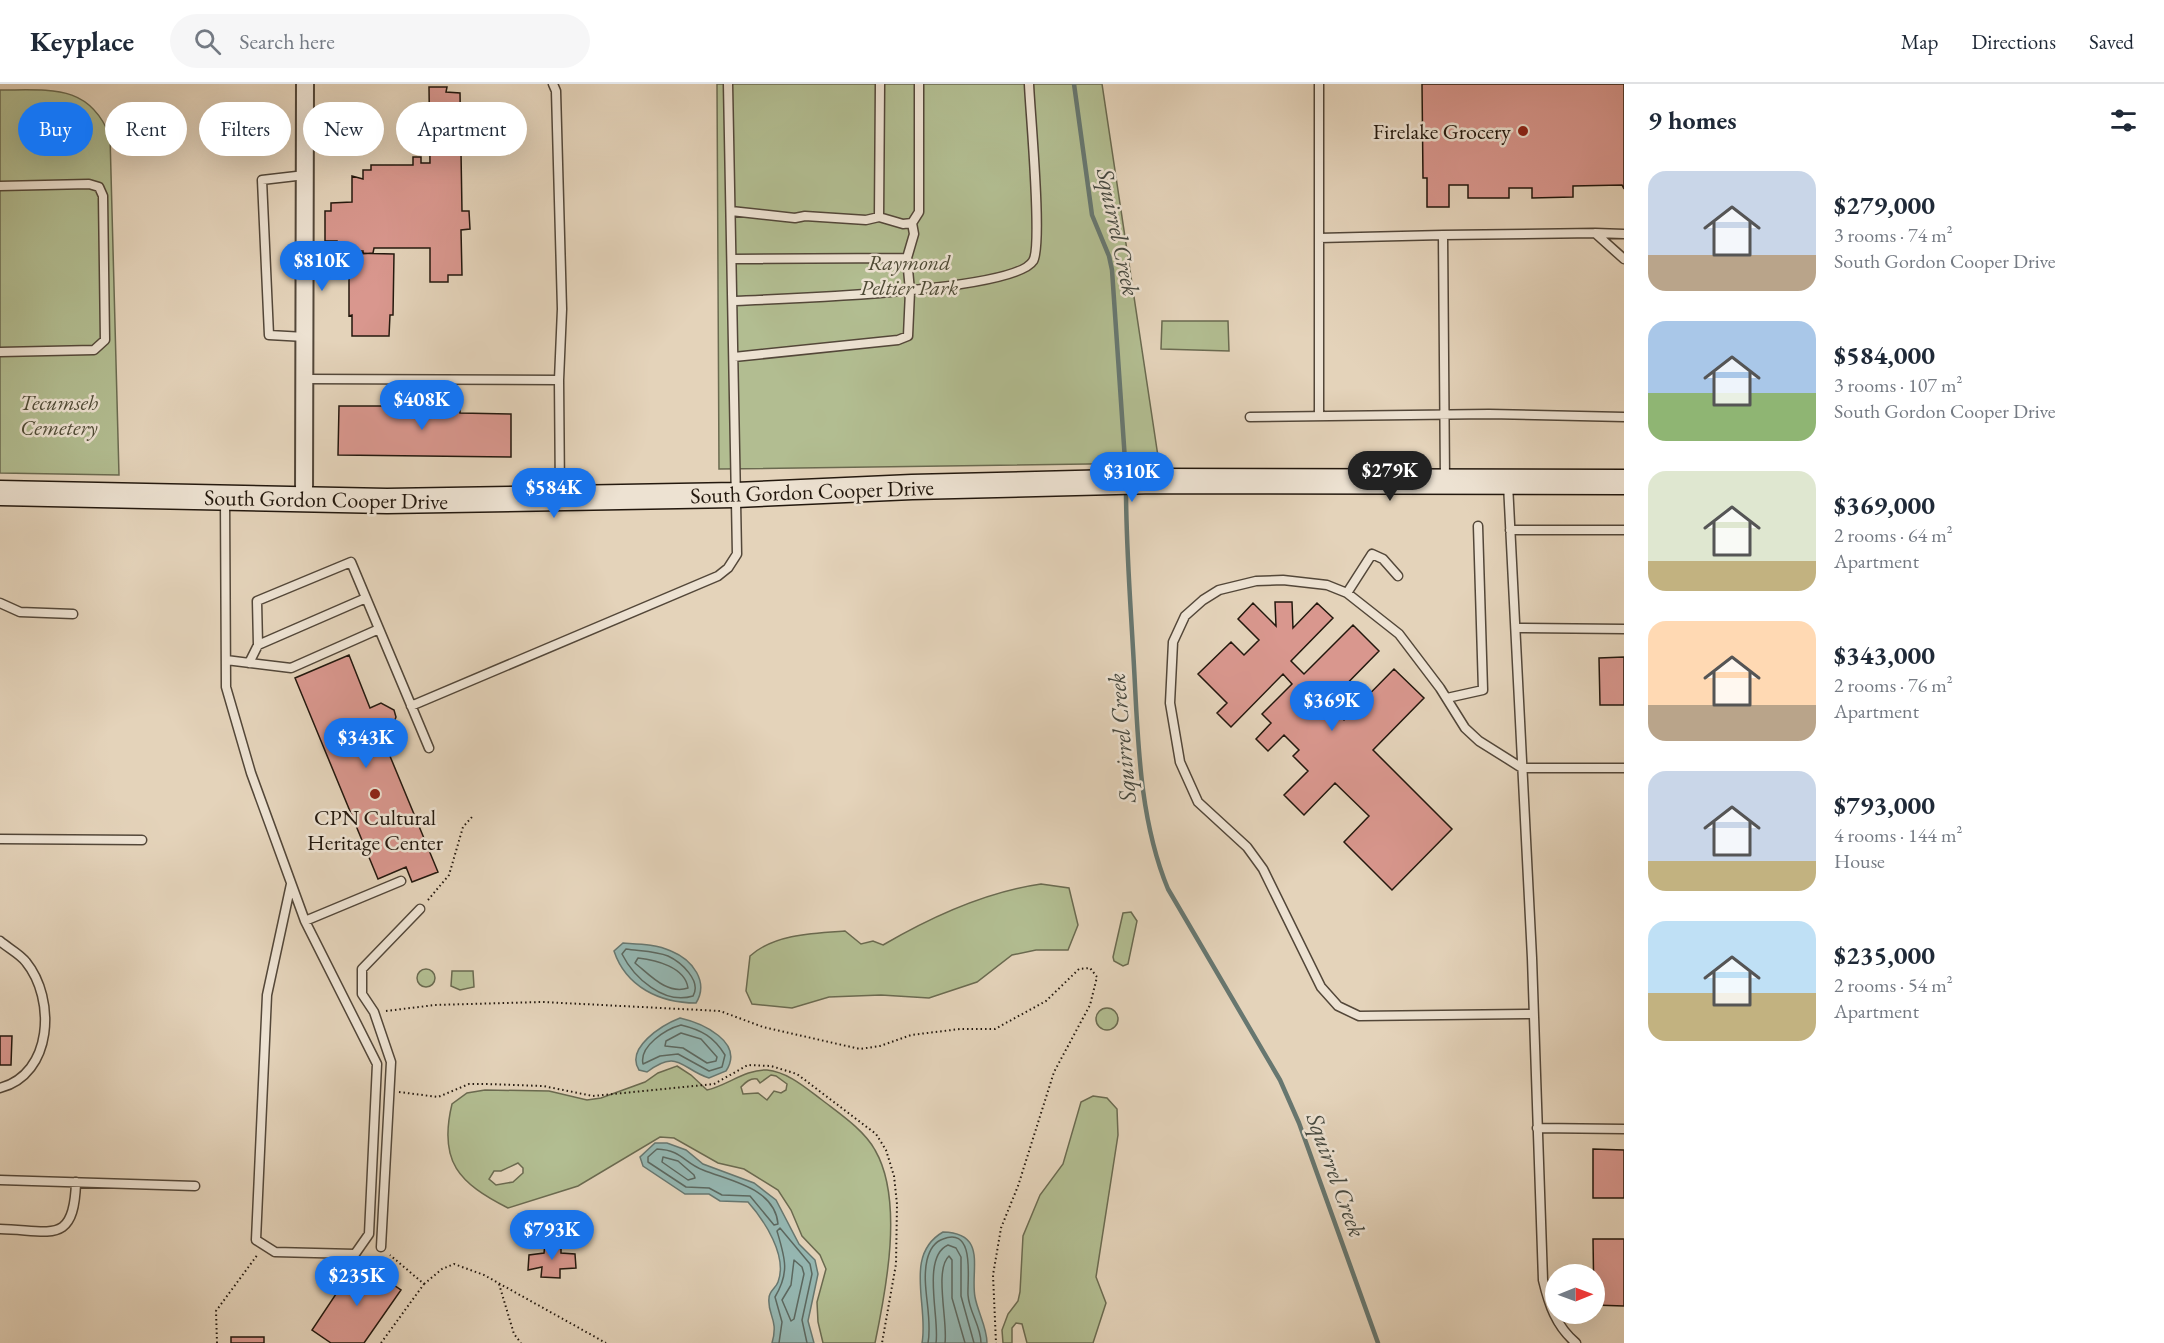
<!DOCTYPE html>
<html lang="en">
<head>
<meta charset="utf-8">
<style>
  :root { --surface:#fff; --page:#f6f6f7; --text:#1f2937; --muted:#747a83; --line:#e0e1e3; --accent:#1a73e8 }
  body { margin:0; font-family:"EB Garamond",serif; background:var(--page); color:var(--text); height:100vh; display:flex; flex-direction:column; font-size:22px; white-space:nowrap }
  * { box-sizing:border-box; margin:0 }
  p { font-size:20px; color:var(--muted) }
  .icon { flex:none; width:33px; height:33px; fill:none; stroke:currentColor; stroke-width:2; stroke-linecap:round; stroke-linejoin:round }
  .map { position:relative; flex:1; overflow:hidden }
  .sheet { display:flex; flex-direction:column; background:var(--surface); width:540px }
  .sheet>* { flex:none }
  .hud { position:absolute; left:18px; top:18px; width:570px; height:54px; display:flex; gap:12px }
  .needle { width:39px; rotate:89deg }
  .controls { position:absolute; left:1545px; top:1180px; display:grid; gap:12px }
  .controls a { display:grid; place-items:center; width:60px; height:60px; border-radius:50%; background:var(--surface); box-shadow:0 6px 24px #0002; font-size:30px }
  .price { position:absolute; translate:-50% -51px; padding:0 14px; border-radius:21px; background:var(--accent); color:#fff; font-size:20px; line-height:39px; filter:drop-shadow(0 2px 3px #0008) }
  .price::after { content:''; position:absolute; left:50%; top:36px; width:18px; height:14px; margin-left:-9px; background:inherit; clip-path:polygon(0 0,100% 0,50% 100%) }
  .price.selected { background:#222; color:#fff }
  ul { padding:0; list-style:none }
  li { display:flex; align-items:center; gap:18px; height:150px; padding:0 24px }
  li span { display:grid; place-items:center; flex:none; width:168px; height:120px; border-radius:18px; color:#555 }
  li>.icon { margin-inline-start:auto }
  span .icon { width:72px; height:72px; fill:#fffc; stroke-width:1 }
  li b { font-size:26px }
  h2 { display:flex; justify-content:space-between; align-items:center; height:72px; padding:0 24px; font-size:26px }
  .tag { padding:0 21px; border-radius:27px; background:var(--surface); box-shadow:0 6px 24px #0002; font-size:21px; line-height:54px }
  .tag.selected { background:var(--accent); color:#fff }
  header { display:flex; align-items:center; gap:36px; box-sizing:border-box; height:84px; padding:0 30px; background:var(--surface); border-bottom:2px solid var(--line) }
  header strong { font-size:28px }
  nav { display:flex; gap:33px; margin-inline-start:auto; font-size:21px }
  .search { width:420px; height:54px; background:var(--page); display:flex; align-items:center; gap:15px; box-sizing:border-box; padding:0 21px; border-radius:33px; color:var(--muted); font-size:22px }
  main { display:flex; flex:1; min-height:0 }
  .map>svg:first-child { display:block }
  .green { fill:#b2bd91; stroke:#6a6a50; stroke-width:1.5; fill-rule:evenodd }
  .water { fill:#95b7b2; stroke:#677770; stroke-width:1.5 }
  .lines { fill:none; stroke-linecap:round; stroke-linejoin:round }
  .shore { stroke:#5c6860; stroke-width:1.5 }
  .stream { stroke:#677770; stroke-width:4.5 }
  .building { fill:#d9978e; stroke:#23180e; stroke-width:1.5 }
  .lane-casing { stroke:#534739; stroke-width:11 }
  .street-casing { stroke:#534739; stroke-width:20 }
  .secondary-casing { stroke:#23180e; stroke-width:27 }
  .path { stroke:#23180e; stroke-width:2; stroke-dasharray:1.5 3; stroke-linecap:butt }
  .lane { stroke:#ede2d2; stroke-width:8 }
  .street { stroke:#ede2d2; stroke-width:16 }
  .secondary { stroke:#ede2d2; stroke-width:24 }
  .poi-dot { fill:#8f2418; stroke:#ede2d2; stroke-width:2 }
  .labels { text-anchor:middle; stroke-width:5; stroke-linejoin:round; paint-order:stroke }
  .poi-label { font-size:22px; fill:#23180e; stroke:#ede2d2; text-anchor:end }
  .park-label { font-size:22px; font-style:italic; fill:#4e4a35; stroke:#ede2d2 }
  .street-label { font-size:22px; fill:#23180e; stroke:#ede2d2 }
  .water-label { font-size:24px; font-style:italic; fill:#45483f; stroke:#ede2d2 }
</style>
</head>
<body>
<header>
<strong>Keyplace</strong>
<div class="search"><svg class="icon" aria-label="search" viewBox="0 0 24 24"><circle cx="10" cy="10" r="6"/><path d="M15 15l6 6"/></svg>Search here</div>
<nav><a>Map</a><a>Directions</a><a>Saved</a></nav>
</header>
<main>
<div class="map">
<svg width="1624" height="1259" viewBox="0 0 1624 1259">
  <rect width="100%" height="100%" fill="#e4d3ba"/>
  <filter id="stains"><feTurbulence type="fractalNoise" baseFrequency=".00333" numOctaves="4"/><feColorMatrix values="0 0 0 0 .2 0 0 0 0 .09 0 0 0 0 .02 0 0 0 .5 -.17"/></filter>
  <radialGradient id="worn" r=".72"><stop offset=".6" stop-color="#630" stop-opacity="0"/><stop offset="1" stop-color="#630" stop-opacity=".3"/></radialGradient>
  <!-- green -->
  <path class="green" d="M717,0H1102L1159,379L719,385Z
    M0,6C52,6 89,0 110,52L119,391L0,389Z
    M1162,237H1228L1229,267L1161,265Z
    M1041,800L1069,804L1078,841L1068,866H1036L1012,871L977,898L929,914L881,911L829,913L792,924L752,920L746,907L750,872C774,850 814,849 845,847L861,860L873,857L883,861C931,833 985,808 1041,800Z
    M1131,828L1137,837L1128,880L1123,882L1114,877L1113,873L1123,829Z
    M417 894a9 9 0 1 1 18 0a9 9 0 1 1-18 0Z
    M452,887H473L474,903L460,906L451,902Z
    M1096 935a11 11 0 1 1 22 0a11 11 0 1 1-22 0Z
    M677,982L691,991L707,1006C726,1002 746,985 767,986C788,988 806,1004 822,1016C840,1030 864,1046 875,1066C904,1116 886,1206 875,1259H823L818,1238L817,1218L826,1185L820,1171L802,1152L791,1126L778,1106L744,1085L718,1079L674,1054L660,1053L578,1102L508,1124C459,1099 438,1078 452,1020L467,1009L485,1006L549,1007L587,1016L601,1014L645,998L658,989ZM771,991L776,992L787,1000L786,1006L781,1009L774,1007L767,1016L758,1009L743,1010L741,1003C746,998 750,994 757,995L760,999ZM518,1079L523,1084V1089L513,1098L496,1101L489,1095L494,1087H501Z
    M1093,1012L1107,1014L1117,1025L1118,1051L1096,1193L1106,1219L1093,1259H1027L1022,1240L1016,1239L1012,1244V1259H1003L1002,1246L1008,1230L1018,1217L1020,1208L1023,1152L1040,1111L1063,1080L1081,1018Z"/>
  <!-- water -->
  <path class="water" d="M623,859C638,860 656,860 671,867C693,876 709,898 696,919C660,919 626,903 614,867Z
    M680,934C702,939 745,958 726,987L709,994C681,985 678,964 647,988L639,986C625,964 662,941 680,934Z
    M655,1059H667L686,1066L703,1080L754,1099L776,1116L799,1160L815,1176L818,1190L808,1237L814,1259H772C779,1235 767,1231 769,1214C769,1207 776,1204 778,1198C788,1172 764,1136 748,1118L720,1117L709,1110H685L643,1082L640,1073Z
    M943,1148C988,1149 970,1186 975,1213C978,1229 987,1243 987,1259H922C929,1222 903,1171 943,1148Z"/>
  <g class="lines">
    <!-- shore -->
    <path class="shore" d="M626,865C639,867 656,867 668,872C681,878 702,897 693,912C664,921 634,894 622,870Z
      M638,874C656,876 685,883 688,904C667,911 650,891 635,879Z
      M681,941C702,946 714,953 725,971L722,983L709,987L678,970L660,972L643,980C639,962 666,945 681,941Z
      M681,949L701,955L717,973L716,977L707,979L683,964L665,962L666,957Z
      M657,1065C682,1066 684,1079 703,1086C730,1097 775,1104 778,1140L774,1141L750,1112L722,1111L709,1104L686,1103L648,1078V1073Z
      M663,1073L678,1077L694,1091L695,1094L688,1096L662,1078Z
      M794,1176L802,1183L804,1190L794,1235L791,1237L782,1216L791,1201Z
      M779,1259L782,1238L775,1213C790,1188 785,1174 777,1147L780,1144L810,1180L812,1190L802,1236L807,1259
      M928,1259C933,1232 921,1203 927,1176C929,1168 934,1158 943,1155C976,1142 967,1197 968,1211C969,1228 981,1242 981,1259
      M936,1259C940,1235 921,1173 948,1161L956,1164L961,1173V1212L974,1259
      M945,1259C948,1237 934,1186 949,1172L952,1176V1214L965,1259"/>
    <!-- stream -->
    <path class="stream" d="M1074,0L1092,131L1109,172L1112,186L1126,391
      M1126,405C1126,459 1130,512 1133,565C1138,645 1137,730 1168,805L1280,996L1299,1039L1378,1259"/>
  </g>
  <!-- building -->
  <path class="building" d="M1422,0H1624V105L1622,101L1573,102V113L1532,114V104H1509V114H1468V101H1449V123H1427V94H1423Z
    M429,3H447L446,8L460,9L462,127H469L470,145L461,146L462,191H448V198H430V164H374L373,169L363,170V167H337V157H325V127H331V119L352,118V92L363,95V86H371V81H413V73H421V79H430Z
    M349,169L394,170L393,231H390L389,252H352V231L349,232Z
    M393,312H434V322H460V329L511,330V373L338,371L339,322H393Z
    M1275,518H1292L1293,544L1317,519L1333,534L1291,577L1304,590L1353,541L1379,567L1327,620L1344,636L1394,585L1424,614L1373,666L1452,745L1392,806L1344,758L1369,732L1335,699L1304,731L1284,711L1308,687L1293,672L1299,666L1284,651L1268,667L1256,655L1271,639L1262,630L1292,600L1283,590L1231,643L1217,629L1227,619L1198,590L1231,558L1244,571L1259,556L1238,535L1253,519L1276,542Z
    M349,571L370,624L381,619L394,626L396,633L392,644L380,648L438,788L412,798L406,783L378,795L295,594Z
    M1624,573V621H1600L1599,574Z
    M0,952H12L11,981H0Z
    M1593,1065L1624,1066V1114H1593Z
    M1593,1155H1624V1222L1594,1221Z
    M561,1159V1169L575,1170L576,1184L560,1185V1194L541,1193L542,1183L528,1186L529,1171L544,1169L545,1160Z
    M358,1177L401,1206L364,1259H331L312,1246Z
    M231,1253H264V1259H231Z"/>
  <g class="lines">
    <defs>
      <path id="lane" d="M553,0L556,7L562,225L559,296
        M1319,0V154L1443,151
        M305,91L262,96L269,251L305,253
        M0,102L89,100L99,103L103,112L105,256L94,266L0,268
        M731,127L795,134L805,132L866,136L879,133L903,140L912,139
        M879,133L880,0
        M1595,149L1624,150
        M1319,154V331
        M732,175L907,174
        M733,217C778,215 1014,208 1033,177C1043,162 1030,27 1029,0
        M734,273L898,256L908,252L910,207L907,174L914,150L912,139L919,128V0
        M305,295L559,296L560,413
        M1250,333L1489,330L1624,333
        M1445,397L1443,151L1595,149L1624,175
        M1508,400L1532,874L1543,1196C1549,1221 1556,1242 1576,1259
        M225,415L226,603L251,689L305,837L401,797
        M1510,446H1624
        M1347,509L1372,470L1383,475L1398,492
        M0,519L20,528L73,530
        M1516,544L1624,545
        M258,561L257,517L351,478L429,664
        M226,576L291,584L379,545
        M249,579L258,561L366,514
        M1447,614L1483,606L1478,442
        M411,622L718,492L728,484L737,470L728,0
        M0,755L142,756
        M291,800L267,911L256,1156L275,1168L355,1170L369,1150L377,980L305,837
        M0,857C8,864 20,870 26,878C56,915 53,990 0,1004
        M1533,930L1359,932L1338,922L1321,903L1263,785L1247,763L1198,718L1180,678L1170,619L1173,558L1185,532L1203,516L1219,506L1256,497L1283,496L1327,501L1347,509L1399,550L1440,604L1465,644L1479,657L1522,684H1624
        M1537,1044L1624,1045
        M0,1096L195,1102
        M0,1145C51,1146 74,1162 76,1098
        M381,1163L391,978L374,928L362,910V885L420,825"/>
      <path id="street" d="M304,415L305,0"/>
      <path id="secondary" d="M0,409L387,417L736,411L912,403L1155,397L1624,398"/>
    </defs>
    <!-- lane casing -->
    <use href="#lane" class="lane-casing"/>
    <!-- street casing -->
    <use href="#street" class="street-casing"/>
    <!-- secondary casing -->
    <use href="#secondary" class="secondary-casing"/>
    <!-- path -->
    <path class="path" d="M428,816L449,791L463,743L472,733
      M386,927L435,921L543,918L720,927L763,943L860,965L880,962L911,951L960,945H995L1046,917L1079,885L1090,884L1097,893L1090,921L1054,988L1018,1102L1001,1144L993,1191L996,1259
      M399,1008L438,1013L469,1000H487L543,1002L593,1012L714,1000L748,981L771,982L797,990L876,1050L886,1066L894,1092L897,1120L896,1180L882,1259
      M424,1200L442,1185L454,1180L484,1191L606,1259
      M499,1200L514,1250L521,1259
      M217,1259L216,1227L258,1170
      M381,1259L424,1200L390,1171"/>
    <!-- lane -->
    <use href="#lane" class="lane"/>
    <!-- street -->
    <use href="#street" class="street"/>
    <!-- secondary -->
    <use href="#secondary" class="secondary"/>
  </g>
  <!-- markers -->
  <g class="poi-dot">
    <circle cx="1523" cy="47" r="6"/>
    <circle cx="375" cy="710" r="6"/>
  </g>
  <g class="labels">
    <!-- poi labels -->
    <g class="poi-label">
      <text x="1511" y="55">Firelake Grocery</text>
      <text x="375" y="741" text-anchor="middle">CPN Cultural<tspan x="375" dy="25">Heritage Center</tspan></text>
    </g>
    <!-- park labels -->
    <g class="park-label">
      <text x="909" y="186">Raymond<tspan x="909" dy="25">Peltier Park</tspan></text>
      <text x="59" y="326">Tecumseh<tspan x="59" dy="25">Cemetery</tspan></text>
    </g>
    <!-- street labels -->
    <g class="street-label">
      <text transform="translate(812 407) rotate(-2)" y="8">South Gordon Cooper Drive</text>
      <text transform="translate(326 415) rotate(1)" y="8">South Gordon Cooper Drive</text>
    </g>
    <!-- water labels -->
    <g class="water-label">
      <text transform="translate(1118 148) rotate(78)" y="8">Squirrel Creek</text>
      <text transform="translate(1122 654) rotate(-95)" y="8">Squirrel Creek</text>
      <text transform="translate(1336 1091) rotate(70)" y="8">Squirrel Creek</text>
    </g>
  </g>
  <rect width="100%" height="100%" filter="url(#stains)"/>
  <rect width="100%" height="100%" fill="url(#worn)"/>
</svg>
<div class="controls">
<a><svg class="needle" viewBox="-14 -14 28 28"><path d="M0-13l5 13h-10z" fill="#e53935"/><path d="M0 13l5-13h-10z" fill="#747a83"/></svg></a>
</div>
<b class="price" style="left:322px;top:208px">$810K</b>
<b class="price" style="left:422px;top:347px">$408K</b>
<b class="price selected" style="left:1390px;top:418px">$279K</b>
<b class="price" style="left:1132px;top:419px">$310K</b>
<b class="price" style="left:554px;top:435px">$584K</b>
<b class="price" style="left:1332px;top:648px">$369K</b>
<b class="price" style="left:366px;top:685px">$343K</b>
<b class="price" style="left:552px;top:1177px">$793K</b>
<b class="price" style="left:357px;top:1223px">$235K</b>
<div class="hud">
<a class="tag selected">Buy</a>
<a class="tag">Rent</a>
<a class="tag">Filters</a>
<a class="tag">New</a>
<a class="tag">Apartment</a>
</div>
</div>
<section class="sheet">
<h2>9 homes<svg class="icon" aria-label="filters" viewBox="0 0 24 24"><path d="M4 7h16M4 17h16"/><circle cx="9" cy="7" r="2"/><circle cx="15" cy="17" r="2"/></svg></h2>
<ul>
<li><span style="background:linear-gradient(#c9d6e8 70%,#b9a48a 0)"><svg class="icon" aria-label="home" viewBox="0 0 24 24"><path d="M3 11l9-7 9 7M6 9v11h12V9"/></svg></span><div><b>$279,000</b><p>3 rooms · 74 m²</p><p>South Gordon Cooper Drive</p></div></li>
<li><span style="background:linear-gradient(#a9c7e8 60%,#8fb573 0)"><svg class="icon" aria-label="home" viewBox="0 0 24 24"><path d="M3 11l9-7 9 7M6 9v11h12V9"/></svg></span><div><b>$584,000</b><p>3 rooms · 107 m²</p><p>South Gordon Cooper Drive</p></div></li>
<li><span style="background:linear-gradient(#dfe7d0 75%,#c2b280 0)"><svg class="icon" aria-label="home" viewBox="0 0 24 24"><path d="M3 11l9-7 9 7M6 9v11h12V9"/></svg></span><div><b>$369,000</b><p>2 rooms · 64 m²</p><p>Apartment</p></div></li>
<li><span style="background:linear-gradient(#ffd9b3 70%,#b9a48a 0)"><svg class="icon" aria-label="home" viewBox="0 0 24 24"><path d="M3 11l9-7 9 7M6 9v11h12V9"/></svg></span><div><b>$343,000</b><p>2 rooms · 76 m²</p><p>Apartment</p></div></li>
<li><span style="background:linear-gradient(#c9d6e8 75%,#c2b280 0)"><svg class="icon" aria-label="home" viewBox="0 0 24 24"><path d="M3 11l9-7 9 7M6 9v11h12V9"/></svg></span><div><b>$793,000</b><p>4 rooms · 144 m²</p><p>House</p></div></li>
<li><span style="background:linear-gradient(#bfe0f5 60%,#c2b280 0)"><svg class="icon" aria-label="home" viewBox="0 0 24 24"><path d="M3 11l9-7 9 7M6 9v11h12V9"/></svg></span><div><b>$235,000</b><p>2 rooms · 54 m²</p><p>Apartment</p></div></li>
</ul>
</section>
</main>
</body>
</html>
